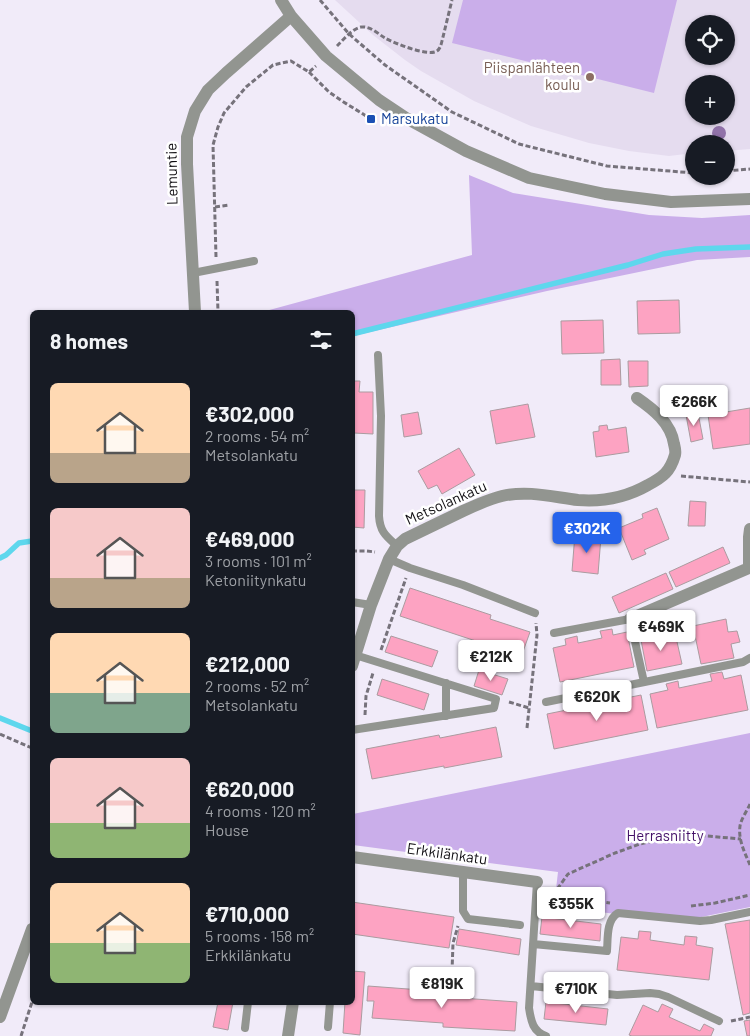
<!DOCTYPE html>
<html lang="en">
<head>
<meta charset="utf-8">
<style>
  :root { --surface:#171b24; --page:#242831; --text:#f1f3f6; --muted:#9ea1a6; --accent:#2563eb }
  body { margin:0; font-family:Barlow,sans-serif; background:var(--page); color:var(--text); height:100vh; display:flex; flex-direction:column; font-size:19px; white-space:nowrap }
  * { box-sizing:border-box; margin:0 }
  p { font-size:16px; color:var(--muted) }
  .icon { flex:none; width:28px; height:28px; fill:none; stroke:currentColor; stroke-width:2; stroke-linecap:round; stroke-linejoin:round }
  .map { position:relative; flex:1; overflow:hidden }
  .drawer { position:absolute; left:30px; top:310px; width:325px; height:695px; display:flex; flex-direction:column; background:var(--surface); border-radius:8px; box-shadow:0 1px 4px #0004 }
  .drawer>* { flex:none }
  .controls { position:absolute; left:685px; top:15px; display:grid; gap:10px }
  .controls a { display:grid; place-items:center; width:50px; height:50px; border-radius:50%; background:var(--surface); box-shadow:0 1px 4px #0004; font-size:25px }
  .price { position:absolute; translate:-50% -42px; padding:0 11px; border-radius:5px; background:#fff; color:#222; font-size:16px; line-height:32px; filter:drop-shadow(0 1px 2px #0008) }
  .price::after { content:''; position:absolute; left:50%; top:30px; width:15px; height:11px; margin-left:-8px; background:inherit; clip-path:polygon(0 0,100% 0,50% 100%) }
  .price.active { background:var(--accent); color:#fff }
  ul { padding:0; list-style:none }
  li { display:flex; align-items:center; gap:15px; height:125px; padding:0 20px }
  li span { display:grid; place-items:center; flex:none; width:140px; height:100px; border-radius:8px; color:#555 }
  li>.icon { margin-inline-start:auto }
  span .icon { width:60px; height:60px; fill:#fffc; stroke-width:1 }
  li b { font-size:21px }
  h2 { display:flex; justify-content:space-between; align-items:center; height:60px; padding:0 20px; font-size:21px }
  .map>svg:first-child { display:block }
  .built { fill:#e5dcef; fill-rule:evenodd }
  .green { fill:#caaeea }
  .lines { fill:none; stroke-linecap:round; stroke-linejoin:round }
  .stream { stroke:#5ed7ed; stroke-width:5.5 }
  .building { fill:#fda3c2; stroke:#ab9ba0 }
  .path { stroke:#76727b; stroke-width:3; stroke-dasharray:5 2.5; stroke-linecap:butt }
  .service { stroke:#929590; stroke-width:8 }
  .minor { stroke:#929590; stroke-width:12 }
  .tertiary { stroke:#929590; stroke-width:12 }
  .tree { fill:#9172a9 }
  .education-dot { fill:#8d6e63; stroke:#fff; stroke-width:2 }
  .transit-dot { fill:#1a4fb4; stroke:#fff; stroke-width:2 }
  .labels { text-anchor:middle; stroke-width:5; stroke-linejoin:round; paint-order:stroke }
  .education-label { font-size:15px; fill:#785e54; stroke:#fff; text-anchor:end }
  .transit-label { font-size:15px; fill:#164399; stroke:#fff; text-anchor:start }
  .street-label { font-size:15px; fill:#0f0d11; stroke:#fff }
  .park-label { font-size:15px; fill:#430f67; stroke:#fff }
</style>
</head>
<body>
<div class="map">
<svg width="750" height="1036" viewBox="0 0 750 1036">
  <rect width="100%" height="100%" fill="#f1ebf9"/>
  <!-- built -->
  <path class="built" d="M335,0H750V149L726,151V144H694V153L669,156L629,151L589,143L531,126L474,101L421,71L405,60L373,35ZM694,24H726V56H694ZM694,84H726V116H694Z"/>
  <!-- green -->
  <path class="green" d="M463,0H677L654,93L452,43Z
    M469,175L513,193L649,215L702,218L750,215V257L697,260L547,291L353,336L352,312H262L472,255Z
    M750,733V907L677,922L554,906L558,872L353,845V814Z"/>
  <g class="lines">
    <!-- stream -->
    <path class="stream" d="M352,334L628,265L663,254L696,249L750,247
      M0,558L6,555L19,543L32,541
      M0,718L32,731"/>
  </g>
  <!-- building -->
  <path class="building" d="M679,300L680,333L638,334L637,301Z
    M603,320L604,353L562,354L561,321Z
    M620,359L621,385H601V360Z
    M628,361H648V386L629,387Z
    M352,381H360L359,392H373V434L354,433V412H352Z
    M528,404L535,437L496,444L490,411Z
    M750,408V444L713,449L708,415Z
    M418,412L422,434L404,437L401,415Z
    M698,413L703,439L691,442L686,415Z
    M607,425L608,430L626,427L629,452L596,457L593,432L599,431V426Z
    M459,448L475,475L442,494L437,485L428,489L418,471Z
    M352,490H365L364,528L352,527Z
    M690,501L706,502L705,526H688Z
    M657,508L669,539L644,550L646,554L632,560L619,528L643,518L642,514Z
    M575,534L601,537L598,574L572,571Z
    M723,547L730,563L676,587L669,572Z
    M666,573L673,589L619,613L612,597Z
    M410,588L491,615L490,619L530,632L520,660L481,647L482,643L400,616Z
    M726,619L728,632L737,631L740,642L731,644L734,658L701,664L693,626Z
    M612,629L613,635L627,632L634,667L560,682L553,648L566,645L565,639L577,636L578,643L602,638L600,631Z
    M675,633L682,664L647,671L641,640Z
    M391,636L438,651L432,667L385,652Z
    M479,670L508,679L502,695L474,686Z
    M722,672L724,679L741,675L748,710L657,728L650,694L668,690L666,684L678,681L679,688L712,681L710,674Z
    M382,679L429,694L424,710L377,695Z
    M641,695L648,730L554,749L547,714Z
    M496,727L502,757L444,768V766L372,779L366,749L439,735L440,738Z
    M352,902L454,917L449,948L352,934Z
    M542,917L601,924L600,941L540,934Z
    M750,920V1013L743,1015L725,924Z
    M459,929L521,939L519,955L456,945Z
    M639,931L651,932L650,940L684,945L685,936L697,937L696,945L713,948L709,980L617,970L621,937L638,939Z
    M352,971L365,972L360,1035L343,1033L345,1002H352Z
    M368,986L448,992L447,997L517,1002L515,1031L443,1027V1023L372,1018L374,1001H367Z
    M218,1002H233L228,1030L213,1027Z
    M546,1002L608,1009L606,1025L544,1019Z
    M662,1004L673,1009L669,1017L700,1031L704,1024L714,1029L711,1036H632L629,1035L643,1005L658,1012Z
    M750,1020V1036H747L744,1021Z"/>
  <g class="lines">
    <!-- path -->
    <path class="path" d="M320,0L349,34L385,65L452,112L519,144L607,166L694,173
      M337,46C344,39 352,29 361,27C371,26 378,34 385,38C394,43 428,57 437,51C440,49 441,45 442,41L452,0
      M309,72L329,92L342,101L371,119
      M726,171L750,169
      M215,207L229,205
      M216,257L213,145L218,127L224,113L246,87L273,65L291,61L309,72L316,66
      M217,281L218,312
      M681,476L750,482
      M352,551H367L375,552
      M381,650L406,578
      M509,702L529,708
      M365,715L366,696L373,673
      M527,728L537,635L536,623
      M0,734L32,748
      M750,804C747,811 741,819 740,826C738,840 745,853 750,865
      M547,894L610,903
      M553,895L568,874L615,853L640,844L662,839L682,836H707L741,839
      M691,906L715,903L750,895
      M452,972L453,943L458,926
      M731,1021L750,1017
      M21,1036L32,1002"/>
    <!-- service -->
    <path class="service" d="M193,273L254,261
      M378,355L381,416L379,516C380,532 386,536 397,546
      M389,559L410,568L463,585L535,613
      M352,602L371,605
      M554,633L630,619L644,682
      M546,702L743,662L750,658
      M446,716V683
      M352,730L494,708L496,699L355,655
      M463,872V911L468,919L520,925
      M537,882L529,1008C531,1021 533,1032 546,1036
      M533,944L607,951C608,939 606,920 618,913L700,921L711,920L750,912
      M531,986L617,995L650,993L659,994L668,997L719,1021
      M328,1027L330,1002
      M245,1028L248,1002"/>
    <!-- minor -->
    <path class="minor" d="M630,619L749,568V537L750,529
      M352,666L371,605L389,559L397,546L405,539C424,530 444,520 463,511C476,505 489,499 502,496C528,490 553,497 578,500C603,502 627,497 648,485C663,477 670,472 675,455C676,451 675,448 674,444C671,423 653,409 637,398
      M352,857L537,882
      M288,1036L293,1002"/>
    <!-- tertiary -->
    <path class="tertiary" d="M281,0L291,16L326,56L379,100L406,118L466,151L529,178L605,194L671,202L750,199
      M195,312L187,164V137L195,111L208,90L226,73L291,16
      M0,1017L32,929"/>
  </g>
  <!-- trees -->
  <circle class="tree" cx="719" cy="133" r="7"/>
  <!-- markers -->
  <circle class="education-dot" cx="590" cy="77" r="5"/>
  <rect class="transit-dot" x="366" y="114" width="10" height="10" rx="2.5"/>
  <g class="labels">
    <!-- education labels -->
    <g class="education-label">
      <text x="580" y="73">Piispanlähteen<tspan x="580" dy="17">koulu</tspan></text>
    </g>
    <!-- transit labels -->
    <g class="transit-label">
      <text x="381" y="124">Marsukatu</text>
    </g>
    <!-- street labels -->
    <g class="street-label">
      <text transform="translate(172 174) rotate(-91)" y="5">Lemuntie</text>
      <text transform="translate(446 503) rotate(-24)" y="5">Metsolankatu</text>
      <text transform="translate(447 854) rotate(8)" y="5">Erkkilänkatu</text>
    </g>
    <!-- park labels -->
    <g class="park-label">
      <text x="665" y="841">Herrasniitty</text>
    </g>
  </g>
</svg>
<div class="controls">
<a><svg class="icon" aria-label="locate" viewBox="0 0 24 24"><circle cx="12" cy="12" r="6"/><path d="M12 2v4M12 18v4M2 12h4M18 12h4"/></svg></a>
<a>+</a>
<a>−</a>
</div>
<b class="price" style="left:694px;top:427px">€266K</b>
<b class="price active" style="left:587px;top:554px">€302K</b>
<b class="price" style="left:661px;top:652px">€469K</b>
<b class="price" style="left:491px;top:682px">€212K</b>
<b class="price" style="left:597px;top:722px">€620K</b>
<b class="price" style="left:571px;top:929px">€355K</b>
<b class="price" style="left:442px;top:1009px">€819K</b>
<b class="price" style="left:576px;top:1014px">€710K</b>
<section class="drawer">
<h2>8 homes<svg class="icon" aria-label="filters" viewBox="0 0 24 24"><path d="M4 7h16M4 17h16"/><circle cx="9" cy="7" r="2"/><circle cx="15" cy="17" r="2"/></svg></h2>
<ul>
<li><span style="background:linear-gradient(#ffd9b3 70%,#b9a48a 0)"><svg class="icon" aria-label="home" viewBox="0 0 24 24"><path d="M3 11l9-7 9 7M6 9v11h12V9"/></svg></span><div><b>€302,000</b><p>2 rooms · 54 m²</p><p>Metsolankatu</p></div></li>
<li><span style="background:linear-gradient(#f6c9c9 70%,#b9a48a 0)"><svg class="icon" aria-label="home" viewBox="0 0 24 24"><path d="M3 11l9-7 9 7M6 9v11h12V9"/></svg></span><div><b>€469,000</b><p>3 rooms · 101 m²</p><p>Ketoniitynkatu</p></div></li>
<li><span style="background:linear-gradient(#ffd9b3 60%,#7fa58c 0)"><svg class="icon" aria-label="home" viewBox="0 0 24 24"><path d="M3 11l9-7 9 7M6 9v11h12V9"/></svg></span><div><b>€212,000</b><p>2 rooms · 52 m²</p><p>Metsolankatu</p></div></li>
<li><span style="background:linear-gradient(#f6c9c9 65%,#8fb573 0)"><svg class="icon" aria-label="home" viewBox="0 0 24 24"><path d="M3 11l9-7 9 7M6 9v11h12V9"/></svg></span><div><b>€620,000</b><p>4 rooms · 120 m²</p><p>House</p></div></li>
<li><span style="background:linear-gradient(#ffd9b3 60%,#8fb573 0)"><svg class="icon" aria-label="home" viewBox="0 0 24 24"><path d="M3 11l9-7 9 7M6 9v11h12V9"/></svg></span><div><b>€710,000</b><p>5 rooms · 158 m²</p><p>Erkkilänkatu</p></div></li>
</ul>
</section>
</div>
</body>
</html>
